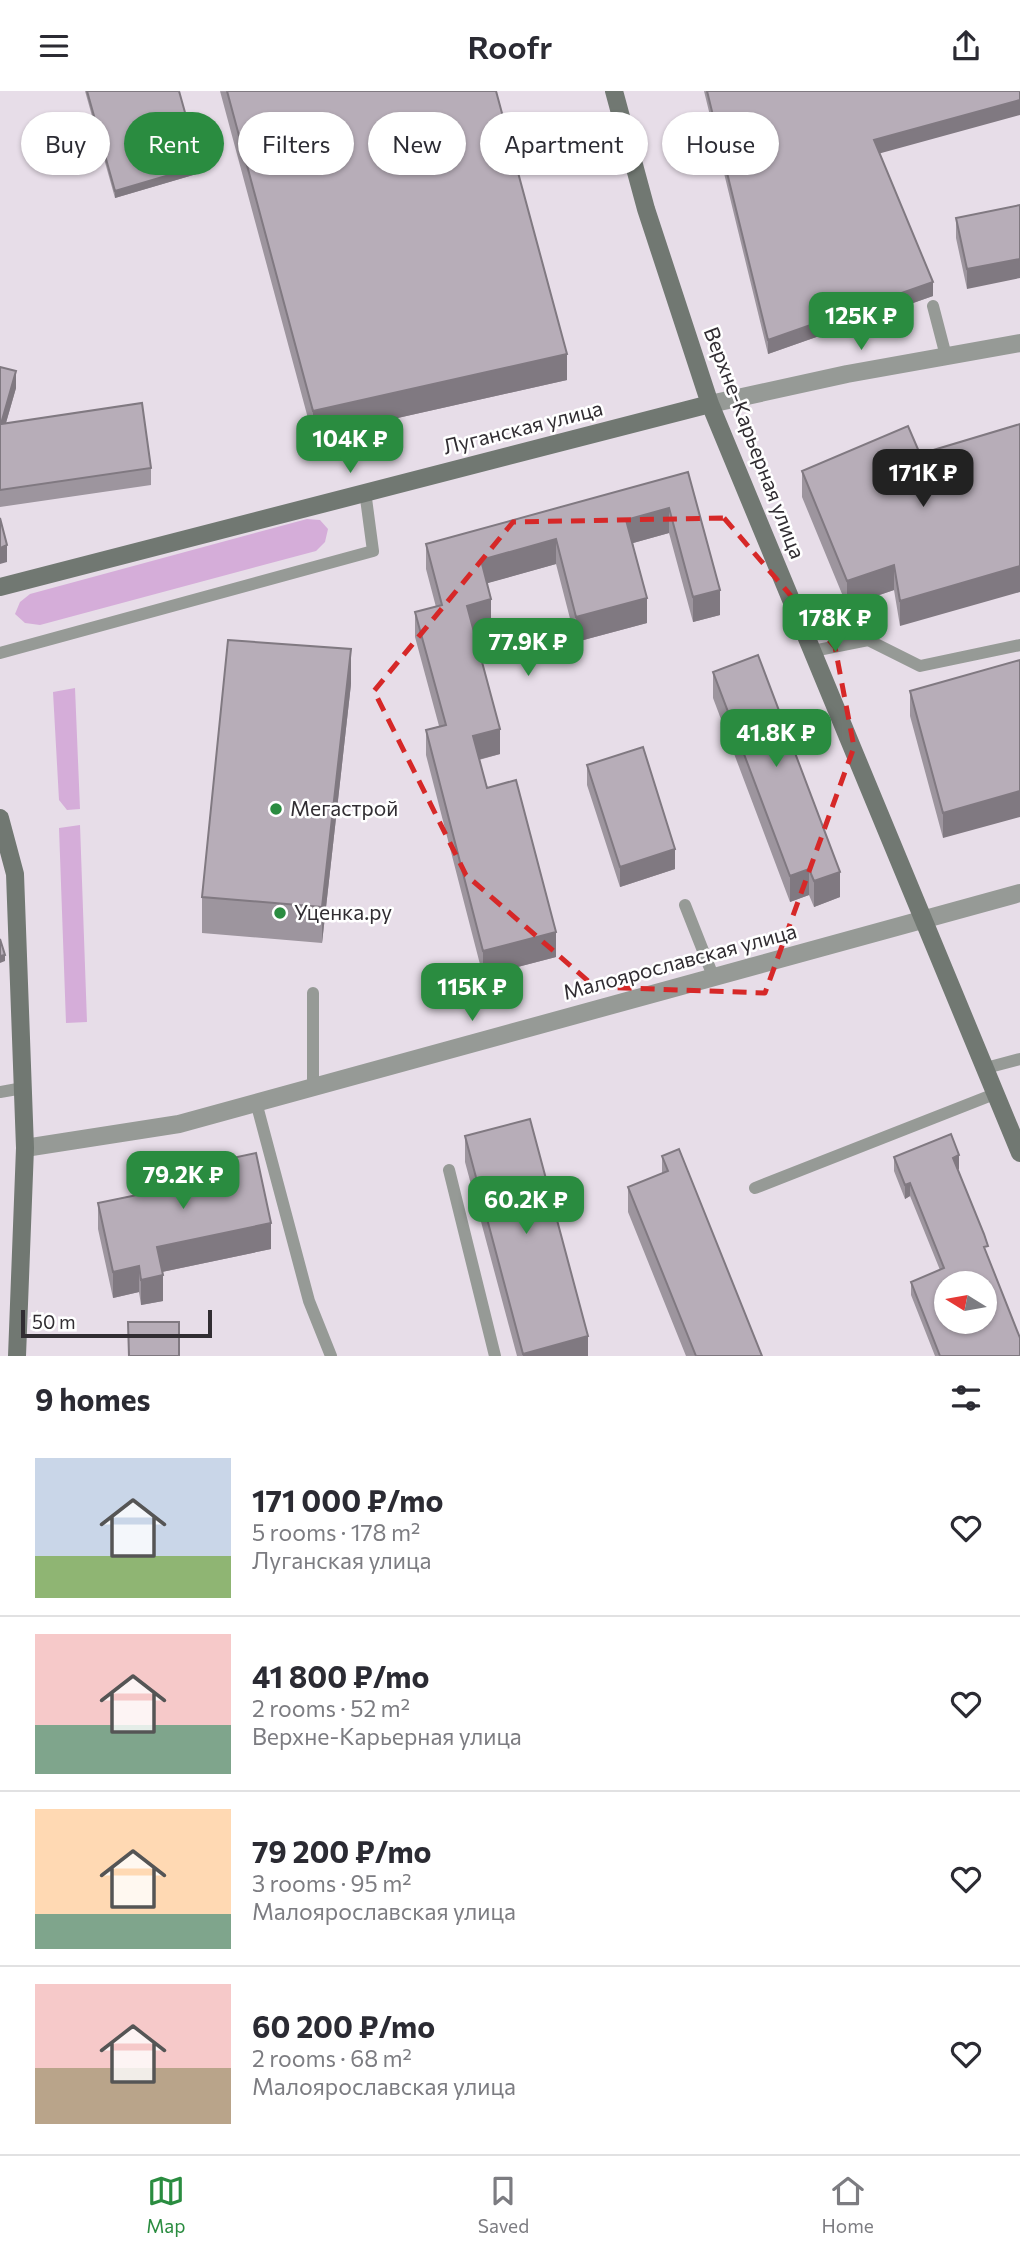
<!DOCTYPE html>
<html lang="en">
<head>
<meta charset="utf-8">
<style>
  :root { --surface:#fff; --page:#f2f2f3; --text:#2b2b33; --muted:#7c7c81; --line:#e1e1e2; --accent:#2a8c40 }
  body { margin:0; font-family:Commissioner,sans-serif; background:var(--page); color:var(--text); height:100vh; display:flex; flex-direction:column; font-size:26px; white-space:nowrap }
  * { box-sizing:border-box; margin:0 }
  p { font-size:23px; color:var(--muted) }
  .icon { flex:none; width:38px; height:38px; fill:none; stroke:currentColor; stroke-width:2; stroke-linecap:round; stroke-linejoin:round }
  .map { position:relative; height:1265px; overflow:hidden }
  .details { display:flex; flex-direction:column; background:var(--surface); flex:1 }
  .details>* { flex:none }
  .guide { position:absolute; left:21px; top:21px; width:978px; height:63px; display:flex; gap:14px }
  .needle { width:46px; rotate:281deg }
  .controls { position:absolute; left:934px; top:1180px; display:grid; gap:14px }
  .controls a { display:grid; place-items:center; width:63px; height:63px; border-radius:50%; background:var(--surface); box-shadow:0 2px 5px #0004; font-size:35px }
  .scale { position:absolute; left:21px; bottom:18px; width:191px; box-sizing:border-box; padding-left:7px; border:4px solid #312d32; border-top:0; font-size:19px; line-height:24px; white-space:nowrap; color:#312d32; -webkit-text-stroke:5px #fff; paint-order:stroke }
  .price { position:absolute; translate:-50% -60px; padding:0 16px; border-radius:14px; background:var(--accent); color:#fff; font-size:23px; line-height:46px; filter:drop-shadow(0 2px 4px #0008) }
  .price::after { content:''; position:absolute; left:50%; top:42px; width:21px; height:16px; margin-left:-10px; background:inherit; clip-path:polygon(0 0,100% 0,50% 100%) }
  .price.selected { background:#222; color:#fff }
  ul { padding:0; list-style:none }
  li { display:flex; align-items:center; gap:21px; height:175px; padding:0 35px }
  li+li { border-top:2px solid var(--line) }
  li span { display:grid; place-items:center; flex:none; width:196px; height:140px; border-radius:0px; color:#555 }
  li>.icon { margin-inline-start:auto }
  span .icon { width:84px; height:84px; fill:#fffc; stroke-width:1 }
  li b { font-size:30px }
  h2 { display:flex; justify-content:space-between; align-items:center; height:84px; padding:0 35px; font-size:30px }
  .pill { padding:0 24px; border-radius:32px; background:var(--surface); box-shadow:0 2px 5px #0004; font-size:24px; line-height:63px }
  .pill.selected { background:var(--accent); color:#fff }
  header { display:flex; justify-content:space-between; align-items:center; height:91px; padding:0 35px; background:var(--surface); font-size:32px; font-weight:600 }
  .tab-bar { display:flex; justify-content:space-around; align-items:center; height:98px; border-top:2px solid var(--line); background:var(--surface); font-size:19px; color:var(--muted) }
  .tab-bar a { display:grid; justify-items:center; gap:4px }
  .tab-bar .selected { color:var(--accent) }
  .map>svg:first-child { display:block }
  .green { fill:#d5add9 }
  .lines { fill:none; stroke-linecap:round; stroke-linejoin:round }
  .lane { stroke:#969a96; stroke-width:12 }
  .street { stroke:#969a96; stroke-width:18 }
  .secondary { stroke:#717872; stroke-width:18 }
  .wall { fill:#9d959e }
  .shaded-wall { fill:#807981 }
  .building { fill:#b7adb8; stroke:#807981; stroke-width:2; fill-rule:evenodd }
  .marked { fill:none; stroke:#d62828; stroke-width:5; stroke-dasharray:14 9; stroke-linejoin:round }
  .poi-dot { fill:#2a8c40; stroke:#fff; stroke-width:2.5 }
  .labels { text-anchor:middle; stroke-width:5; stroke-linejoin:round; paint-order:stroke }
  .street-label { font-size:21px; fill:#312d32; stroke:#fff }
  .poi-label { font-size:21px; fill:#312d32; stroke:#fff; text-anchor:start }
</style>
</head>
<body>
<header><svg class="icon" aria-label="menu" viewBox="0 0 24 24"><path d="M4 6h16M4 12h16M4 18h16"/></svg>Roofr<svg class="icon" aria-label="share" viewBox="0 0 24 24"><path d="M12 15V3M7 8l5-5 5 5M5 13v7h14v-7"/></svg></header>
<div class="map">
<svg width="1020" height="1265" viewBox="0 0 1020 1265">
  <rect width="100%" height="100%" fill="#e7dde8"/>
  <!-- green -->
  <path class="green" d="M307,428L320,429L328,438L325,451L316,460L40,534L25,532L15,523L20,511L30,503Z
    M75,597L80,718L67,719L59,709L53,601Z
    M80,734L87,931L66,932L59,737Z"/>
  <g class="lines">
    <!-- lane -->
    <path class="lane" d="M933,215L946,265
      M813,560L868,549L920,575L1020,554
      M0,562L373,460L365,400
      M685,814L713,885
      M986,977L1020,968
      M313,996V902
      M0,1001L23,997
      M256,1011L309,1210L331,1265
      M449,1079L495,1265
      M755,1097L997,1002"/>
    <!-- street -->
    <path class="street" d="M710,313L847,283L1020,252
      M25,1057L179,1033L1020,802"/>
    <!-- secondary -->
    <path class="secondary" d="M614,0L646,118L710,313L1020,1062
      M0,496L710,313
      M0,727L15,783L25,1057L17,1265"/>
  </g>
  <!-- wall -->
  <path class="wall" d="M85,0H179L200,82L115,107Z
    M220,0H496L567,289L313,346Z
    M704,0H1020L880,62L933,205L768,263Z
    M1020,114L967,198L956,147V127Z
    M0,276L16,297L6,332L151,377V394L0,416Z
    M920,363L900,535L894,499L847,515L802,406V380Z
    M688,381L720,524L693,531L669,442L633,452L647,532L576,551L556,473L487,492L491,533L473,538L500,663L479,669L487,697L556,866L483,885L426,664V639L439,635L415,546V521L436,516L426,478V453Z
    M1020,569L943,747L910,625V600Z
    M713,581L840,806L814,816L809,804L790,811L713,607Z
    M351,593L322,852L202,842V806Z
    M587,674L675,778L620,796L587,694Z
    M465,1045L588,1265H517L465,1071Z
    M662,1065L762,1265H686L628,1121V1096L662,1082Z
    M894,1066L959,1078H958L1020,1265H935L911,1204V1191L940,1179L910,1105L905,1108L894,1080Z
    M139,1087L271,1158L162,1181L163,1210L141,1214L139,1201L113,1207L98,1138V1112L139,1103Z"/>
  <!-- shaded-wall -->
  <path class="shaded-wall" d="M1020,9V24L874,64V49Z
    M200,75V82L115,107V100Z
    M1020,168V187L967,198V178Z
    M933,191V205L768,263V249Z
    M567,263V289L313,346V320Z
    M16,280V297L1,349V333Z
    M669,417V442L626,454V429Z
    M556,448V473L481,494V469Z
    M7,454V471L0,473V457Z
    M894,474V499L847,515V490Z
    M1020,475V501L900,535V510Z
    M720,499V524L693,531V506Z
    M647,507V532L576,551V526Z
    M491,508V533L467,540V515Z
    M351,558V593L322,852V816Z
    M500,638V663L473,670V645Z
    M1020,700V726L943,747V722Z
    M675,758V778L620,796V776Z
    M809,778V804L790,811V785Z
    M840,781V806L814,816V790Z
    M556,841V866L483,885V860Z
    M5,864V870L0,872V865Z
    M959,1064V1078L953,1080V1067Z
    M910,1092V1105L905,1108V1094Z
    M271,1132V1158L157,1182V1156Z
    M139,1175V1201L113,1207V1181Z
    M163,1184V1210L141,1214V1189Z
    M588,1245V1265H523V1263Z"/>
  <!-- building -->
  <path class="building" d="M87,0H179L200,75L115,100Z
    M227,0H496L567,263L313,320Z
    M707,0H1020V9L874,49L933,191L768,249Z
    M1020,114V168L967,178L956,127Z
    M0,276L16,280L1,333L142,312L151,377L0,399Z
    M1020,333V475L900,510L894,474L847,490L802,380L908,335L920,363Z
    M688,381L720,499L693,506L669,417L626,429L647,507L576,526L556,448L481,469L491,508L467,515L500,638L473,645L487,697L516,689L556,841L483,860L426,639L446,634L415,521L442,514L426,453Z
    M0,427L7,454L0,457Z
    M228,549L351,558L322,816L202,806Z
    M758,564L840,781L814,790L809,778L790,785L713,581Z
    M1020,569V700L943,722L910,600Z
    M643,656L675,758L620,776L587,674Z
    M0,848L5,864L0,865Z
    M530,1028L588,1245L523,1263L465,1045Z
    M951,1043L959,1064L953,1067L984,1143L988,1155L984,1156L1020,1247V1265H940L911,1191L944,1177L910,1092L905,1094L894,1066ZM947,1192H985V1230H947Z
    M679,1058L762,1265H696L628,1096L668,1080L662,1065Z
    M256,1062L271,1132L157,1156L163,1184L141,1189L139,1175L113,1181L98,1112L142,1103L139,1087Z
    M128,1231H179V1265H129Z"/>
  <!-- marked area -->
  <path class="marked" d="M724,427L835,556L854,656L765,902L595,896L466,784L374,600L513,431Z"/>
  <!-- markers -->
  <g class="poi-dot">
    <circle cx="276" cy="718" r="7"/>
    <circle cx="280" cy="822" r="7"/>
  </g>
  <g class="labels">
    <!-- street labels -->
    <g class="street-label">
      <text transform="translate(523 337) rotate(-14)" y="7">Луганская улица</text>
      <text transform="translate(754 352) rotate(69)" y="7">Верхне-Карьерная улица</text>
      <text transform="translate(680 871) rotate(-15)" y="7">Малоярославская улица</text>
    </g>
    <!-- poi labels -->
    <g class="poi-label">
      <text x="290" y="725">Мегастрой</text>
      <text x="294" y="829">Уценка.ру</text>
    </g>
  </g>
</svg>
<div class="controls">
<a><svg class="needle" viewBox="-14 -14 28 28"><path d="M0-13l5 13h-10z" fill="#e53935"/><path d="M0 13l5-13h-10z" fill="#7c7c81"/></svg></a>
</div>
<div class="scale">50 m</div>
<b class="price" style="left:861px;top:261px">125K ₽</b>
<b class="price" style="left:350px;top:384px">104K ₽</b>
<b class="price selected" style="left:923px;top:418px">171K ₽</b>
<b class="price" style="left:835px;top:563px">178K ₽</b>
<b class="price" style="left:528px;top:587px">77.9K ₽</b>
<b class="price" style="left:776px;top:678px">41.8K ₽</b>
<b class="price" style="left:472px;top:932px">115K ₽</b>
<b class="price" style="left:183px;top:1120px">79.2K ₽</b>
<b class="price" style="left:526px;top:1145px">60.2K ₽</b>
<div class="guide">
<a class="pill">Buy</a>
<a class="pill selected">Rent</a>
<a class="pill">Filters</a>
<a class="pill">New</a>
<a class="pill">Apartment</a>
<a class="pill">House</a>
</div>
</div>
<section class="details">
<h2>9 homes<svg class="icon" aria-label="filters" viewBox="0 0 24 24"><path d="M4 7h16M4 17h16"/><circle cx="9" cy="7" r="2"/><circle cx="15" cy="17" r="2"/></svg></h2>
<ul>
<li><span style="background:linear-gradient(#c9d6e8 70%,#8fb573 0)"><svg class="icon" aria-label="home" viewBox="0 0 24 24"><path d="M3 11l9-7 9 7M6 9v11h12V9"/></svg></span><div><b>171 000 ₽/mo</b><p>5 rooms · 178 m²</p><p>Луганская улица</p></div><svg class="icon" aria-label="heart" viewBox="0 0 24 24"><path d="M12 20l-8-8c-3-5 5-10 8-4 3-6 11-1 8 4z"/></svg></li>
<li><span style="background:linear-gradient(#f6c9c9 65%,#7fa58c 0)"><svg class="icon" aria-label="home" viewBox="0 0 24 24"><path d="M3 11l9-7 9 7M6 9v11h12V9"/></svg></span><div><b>41 800 ₽/mo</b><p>2 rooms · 52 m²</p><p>Верхне-Карьерная улица</p></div><svg class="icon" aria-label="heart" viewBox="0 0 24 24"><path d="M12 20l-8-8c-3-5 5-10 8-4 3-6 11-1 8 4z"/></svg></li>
<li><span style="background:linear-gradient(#ffd9b3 75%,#7fa58c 0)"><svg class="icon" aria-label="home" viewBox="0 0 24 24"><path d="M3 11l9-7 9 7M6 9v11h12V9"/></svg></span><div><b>79 200 ₽/mo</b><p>3 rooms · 95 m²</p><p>Малоярославская улица</p></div><svg class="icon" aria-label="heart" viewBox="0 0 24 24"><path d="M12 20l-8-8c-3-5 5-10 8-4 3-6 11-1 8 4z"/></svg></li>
<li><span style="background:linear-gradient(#f6c9c9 60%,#b9a48a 0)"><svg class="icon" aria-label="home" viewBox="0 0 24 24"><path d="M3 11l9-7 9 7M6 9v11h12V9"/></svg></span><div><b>60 200 ₽/mo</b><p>2 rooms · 68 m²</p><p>Малоярославская улица</p></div><svg class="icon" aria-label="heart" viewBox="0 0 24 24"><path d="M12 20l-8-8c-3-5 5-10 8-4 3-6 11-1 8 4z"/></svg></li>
</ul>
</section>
<nav class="tab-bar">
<a class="selected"><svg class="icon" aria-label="map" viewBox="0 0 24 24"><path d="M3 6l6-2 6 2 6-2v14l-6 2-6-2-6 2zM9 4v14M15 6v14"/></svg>Map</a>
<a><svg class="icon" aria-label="saved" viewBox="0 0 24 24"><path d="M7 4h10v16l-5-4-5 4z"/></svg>Saved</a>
<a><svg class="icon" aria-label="home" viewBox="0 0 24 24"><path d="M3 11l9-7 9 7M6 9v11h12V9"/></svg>Home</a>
</nav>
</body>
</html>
